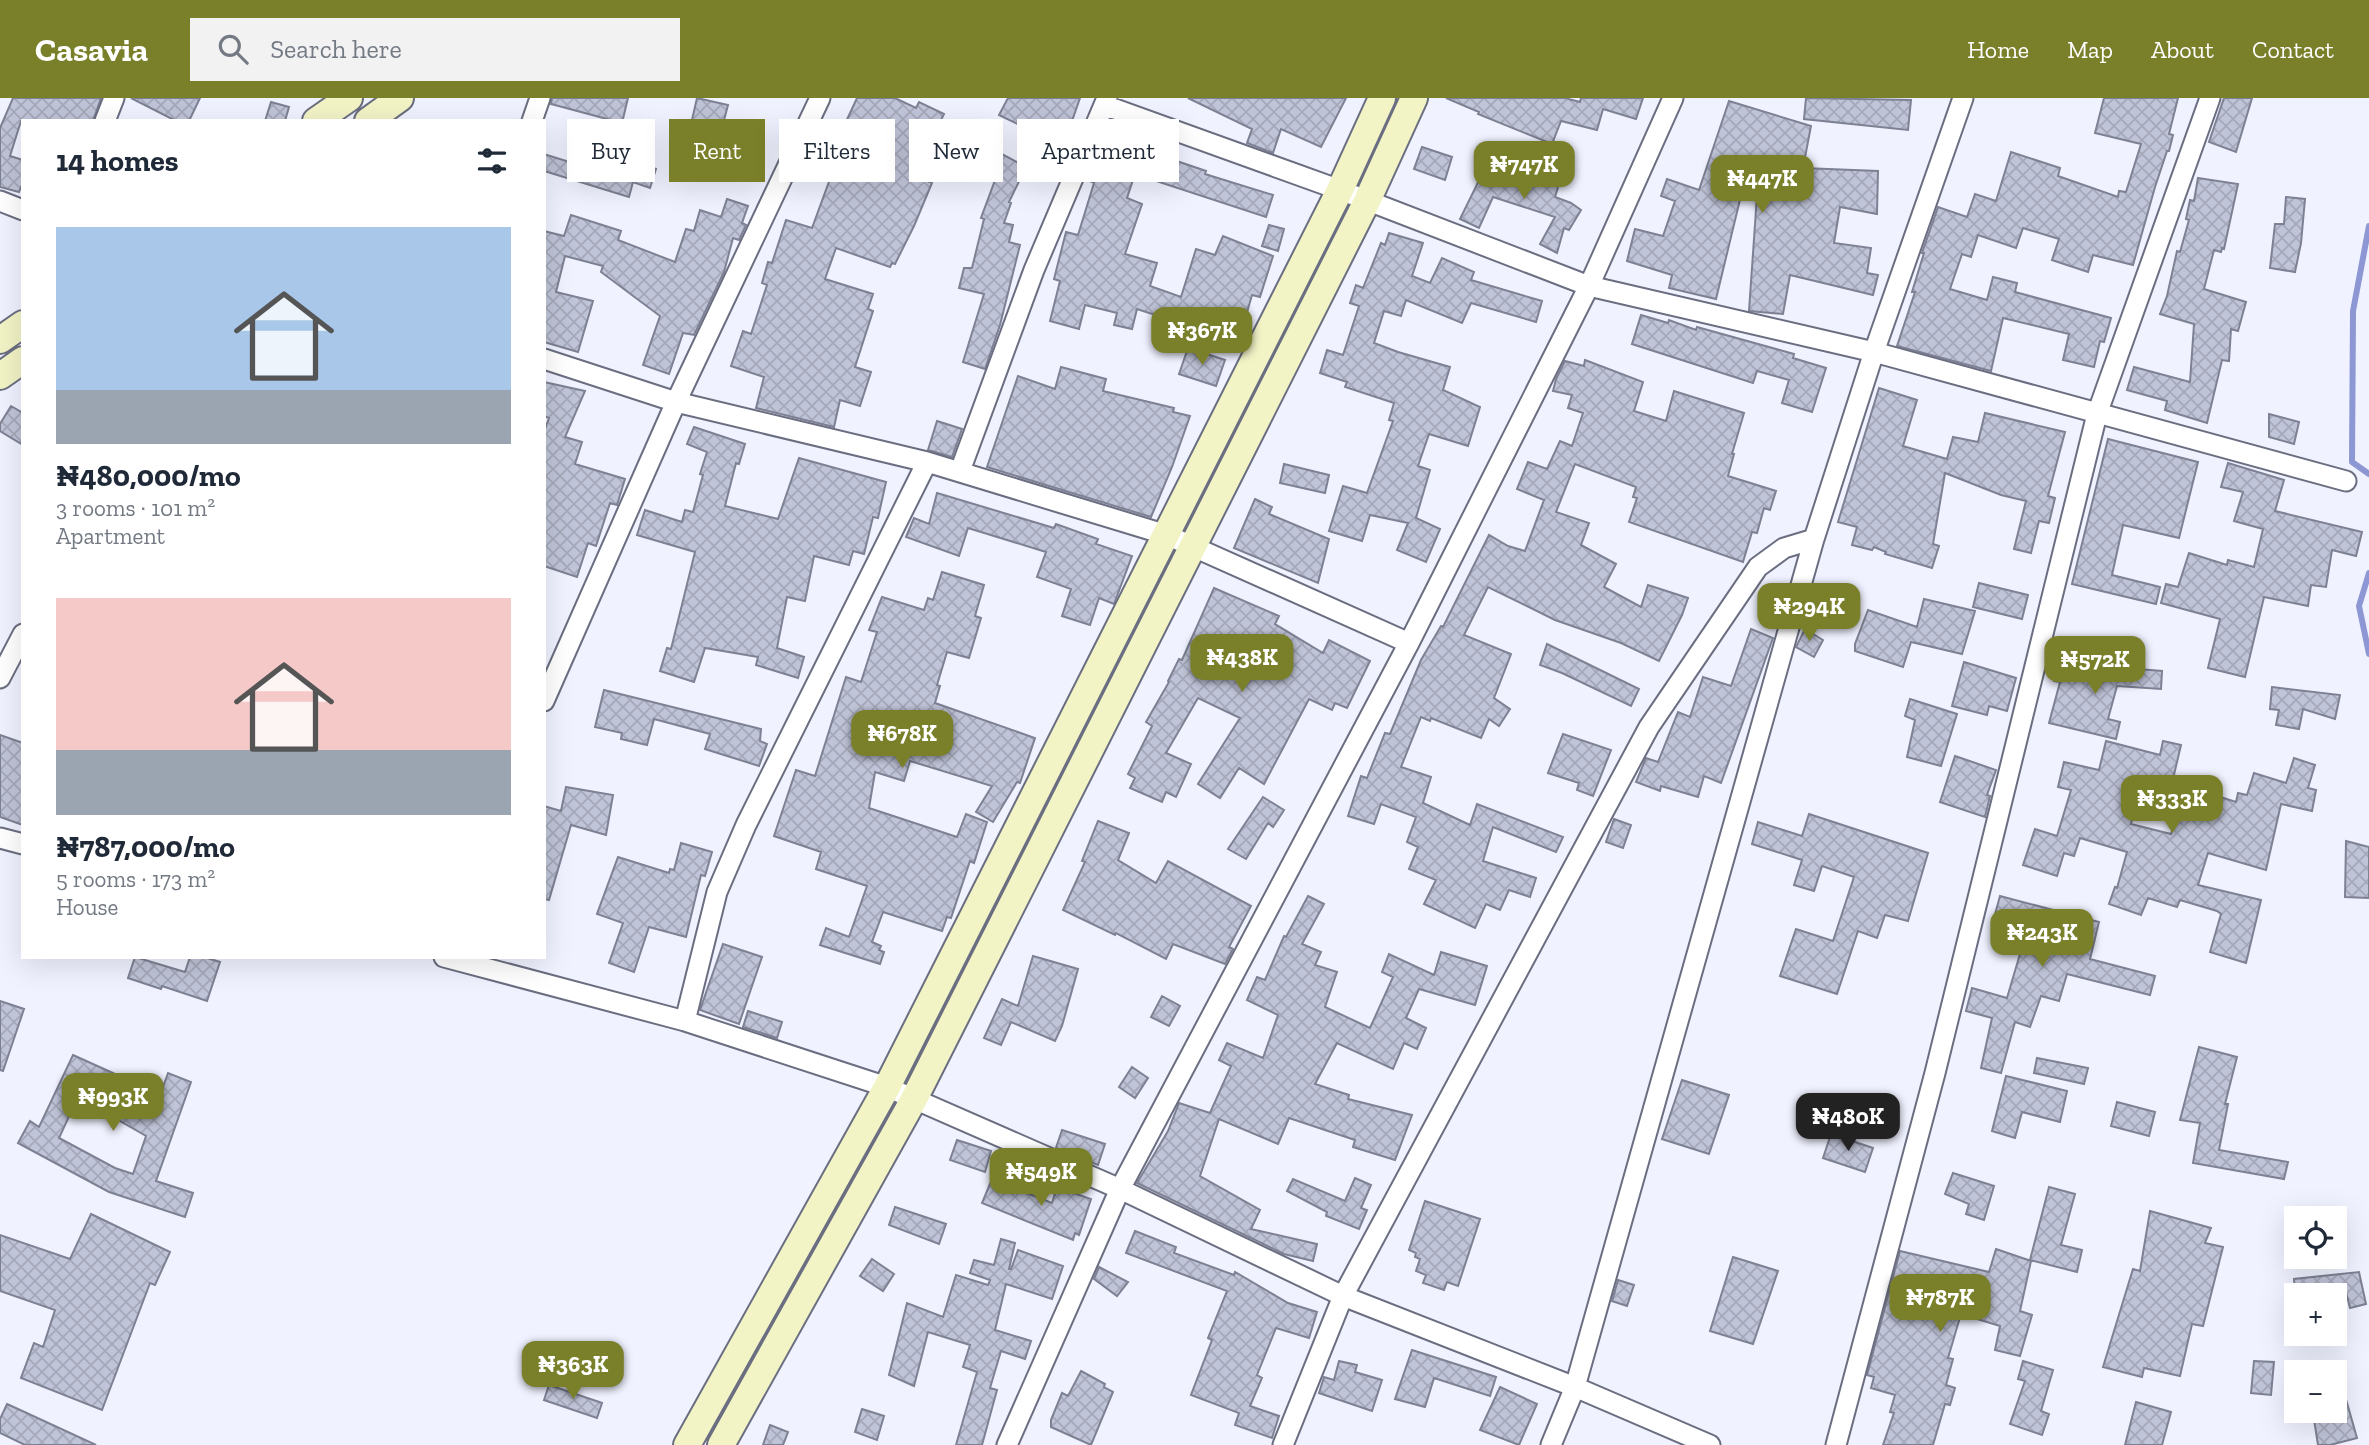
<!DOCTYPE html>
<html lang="en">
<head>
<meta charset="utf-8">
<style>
  :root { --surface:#fff; --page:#f2f2f3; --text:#1f2937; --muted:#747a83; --accent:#7a7f29 }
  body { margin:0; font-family:"Zilla Slab",serif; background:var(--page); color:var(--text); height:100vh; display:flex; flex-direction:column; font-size:26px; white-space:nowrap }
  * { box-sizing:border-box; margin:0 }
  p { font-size:23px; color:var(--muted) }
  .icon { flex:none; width:38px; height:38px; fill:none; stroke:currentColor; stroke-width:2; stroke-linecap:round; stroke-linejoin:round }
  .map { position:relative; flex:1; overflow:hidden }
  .details { position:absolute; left:21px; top:21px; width:525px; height:840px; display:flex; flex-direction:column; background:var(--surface); border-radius:0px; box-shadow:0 7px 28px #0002 }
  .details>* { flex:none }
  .hud { position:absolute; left:567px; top:21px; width:665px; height:63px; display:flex; gap:14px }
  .fabs { position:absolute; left:2284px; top:1108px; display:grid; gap:14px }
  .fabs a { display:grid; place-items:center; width:63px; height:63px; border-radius:0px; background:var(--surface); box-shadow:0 7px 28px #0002; font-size:35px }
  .price { position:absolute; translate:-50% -60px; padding:0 16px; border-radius:14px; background:var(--accent); color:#fff; font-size:23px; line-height:46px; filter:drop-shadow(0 2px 4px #0008) }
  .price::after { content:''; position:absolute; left:50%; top:42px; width:21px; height:16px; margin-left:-10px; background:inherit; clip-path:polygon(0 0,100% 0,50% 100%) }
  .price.on { background:#222; color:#fff }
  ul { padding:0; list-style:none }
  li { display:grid; align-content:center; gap:14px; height:371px; padding:0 35px }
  li span { display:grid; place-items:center; height:217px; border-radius:0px; color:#555 }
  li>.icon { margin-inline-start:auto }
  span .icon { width:126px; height:126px; fill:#fffc; stroke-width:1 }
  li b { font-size:30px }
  h2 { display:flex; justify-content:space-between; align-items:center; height:84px; padding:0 35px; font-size:30px }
  .chip { padding:0 24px; border-radius:0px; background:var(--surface); box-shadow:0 7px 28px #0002; font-size:24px; line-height:63px }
  .chip.on { background:var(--accent); color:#fff }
  header { display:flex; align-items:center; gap:42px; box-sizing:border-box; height:98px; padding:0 35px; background:var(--accent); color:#fff }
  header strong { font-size:33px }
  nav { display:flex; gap:38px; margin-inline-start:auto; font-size:24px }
  .search { width:490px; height:63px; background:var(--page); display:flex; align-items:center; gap:18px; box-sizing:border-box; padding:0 24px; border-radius:0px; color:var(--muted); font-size:26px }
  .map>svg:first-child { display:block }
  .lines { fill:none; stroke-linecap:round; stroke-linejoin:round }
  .stream { stroke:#8c97d4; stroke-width:6 }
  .building { fill:url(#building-cross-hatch); stroke:#7d8193; stroke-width:2; fill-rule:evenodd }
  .street-casing { stroke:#6a6e80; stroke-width:23 }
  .secondary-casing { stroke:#6a6e80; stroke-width:30 }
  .street { stroke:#fff; stroke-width:19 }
  .secondary { stroke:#f2f4c6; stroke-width:26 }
</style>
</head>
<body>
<header>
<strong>Casavia</strong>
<div class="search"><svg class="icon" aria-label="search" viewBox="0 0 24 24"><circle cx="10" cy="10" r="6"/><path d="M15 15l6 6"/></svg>Search here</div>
<nav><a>Home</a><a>Map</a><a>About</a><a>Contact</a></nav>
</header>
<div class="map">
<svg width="2369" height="1347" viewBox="0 0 2369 1347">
  <defs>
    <pattern id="building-cross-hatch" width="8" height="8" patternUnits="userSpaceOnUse" patternTransform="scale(1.75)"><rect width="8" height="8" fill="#c0c4d8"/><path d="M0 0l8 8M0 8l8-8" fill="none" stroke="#a4a8b9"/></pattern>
  </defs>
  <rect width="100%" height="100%" fill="#f0f2ff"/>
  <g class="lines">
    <!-- stream -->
    <path class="stream" d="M2369,128L2353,213L2352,364L2369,376
      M2369,475L2359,508L2369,556"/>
  </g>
  <!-- building -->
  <path class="building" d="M13,0H101L93,23H21L10,58L23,62V84L19,94L0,89V30Z
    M131,0H200L189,23H176Z
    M552,0H628L622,25L551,6Z
    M697,0L728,7L722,30L692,22Z
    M857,0H895L916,10L919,4L944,16L935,34L932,33L921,66L930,70L925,82L932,85L914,128L895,166L892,165L890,169L836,150L825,181L873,196L868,211L873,213L855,269L871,274L860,308L840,302L834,329L756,310L764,279L731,268L743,233L751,236L767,187L762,185L768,164L772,165L786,122L812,130L838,59L831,56Z
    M1008,0H1080L1071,26L1068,25L1051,75L1026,66L1036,35L999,17Z
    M1188,0H1346L1321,49L1281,31L1273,55L1247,45L1252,31Z
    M1446,0H1565L1580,4L1581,0H1643L1636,21L1603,11L1597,32L1561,23L1552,46L1478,16L1479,14Z
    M1806,0L1911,2L1908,32L1804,21Z
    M2104,0H2178L2169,36L2173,37L2169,53H2167L2155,89L2133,167L2093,157L2088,174L2052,162L2059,141L2023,130L2016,150L1978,137L1971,159L1962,156L1950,191L1987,202L1993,179L2017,185L2015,194L2111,220L2104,244L2100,243L2094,269L2063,262L2069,236L2003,220L1991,273L1897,248L1915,194H1912L1924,155H1922L1938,109L1967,119L1975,96L1996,103L2011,54L2060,70L2058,78L2118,99L2119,93L2126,94L2141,46L2095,35Z
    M2224,0H2252L2236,54L2209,44Z
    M1729,3L1811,28L1803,70L1878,73L1877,116L1840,109L1834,145L1871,150L1867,175L1878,177L1873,197L1790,177L1783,216L1749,213L1758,83L1745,81L1716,201L1669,190L1672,177L1627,163L1635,131L1663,138L1675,103L1661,98L1667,81L1699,92Z
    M271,4L289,9L285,23H265Z
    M608,25L624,30L615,57L656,71L650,90L633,84L629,99L544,73V56L592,71Z
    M1105,37L1138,52L1162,58L1206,73L1205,76L1273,97L1266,119L1135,76L1127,100L1142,106L1125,156L1157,165L1150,188L1181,199L1196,151L1215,157L1223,138L1273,158L1260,199L1252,197L1244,225L1198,211L1192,229L1137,211L1132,231L1114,227L1117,215L1085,207L1079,231L1050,223L1060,183L1054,181L1066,134L1078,137L1094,85L1086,81Z
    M985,47L1026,69L1009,104L1011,105L1004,125L1013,127L1009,144L1020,147L1000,227L985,271L963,264L984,196L959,190L964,170H972L984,121L981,120L998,74L977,63Z
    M1422,49L1452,59L1445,82L1414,71Z
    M1510,66L1560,83L1555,99L1571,105L1581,112L1569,132L1564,130L1557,155L1540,146L1555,119L1493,99L1479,130L1460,121L1483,74L1504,84Z
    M2198,80L2238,86L2224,151L2222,150L2221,154L2214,152L2204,191L2246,204L2238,233L2231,231L2229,263L2222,262L2207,325L2165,312L2167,303L2127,292L2134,269L2190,284L2194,226L2160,216L2167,198L2177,153L2180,154L2189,122L2186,121L2190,102L2194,103Z
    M2286,99L2305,101L2301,145L2295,174L2270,170L2275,126H2284Z
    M727,101L748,108L742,125L746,127L739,142L733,140L724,174L694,237L683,235L669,276L643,267L660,218L601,174L603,168L565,158L556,194L593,203L578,254L544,244V133L564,138L571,117L621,133L618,142L675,164L686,131L694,133L700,112L721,119Z
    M1269,127L1284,131L1278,153L1262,148Z
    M1389,135L1423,145L1412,178L1430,185L1442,160L1474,174L1471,182L1542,203L1536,224L1471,205L1462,225L1406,202L1401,218L1384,213L1374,245L1398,254L1450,269L1443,292L1480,309L1468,348L1429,336L1418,368L1430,372L1416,420L1440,431L1426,464L1397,452L1408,425L1370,417L1362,443L1329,433L1343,388L1367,395L1393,323L1389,322L1394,305L1345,289L1347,284L1320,275L1327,252L1343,257L1359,208L1350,205L1356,187L1363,190L1381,145L1385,147Z
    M1641,217L1668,225L1669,222L1696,232L1697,229L1794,256L1793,260L1826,270L1812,314L1782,305L1789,282L1757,273L1753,285L1632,246Z
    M1188,250L1225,262L1216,288L1179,276Z
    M1585,262L1643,284L1634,313L1666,323L1674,293L1744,315L1732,356H1734L1728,378L1776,393L1770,412L1764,410L1757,435L1752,434L1743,464L1629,424L1637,400L1633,399L1636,389L1575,366L1556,414L1589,425L1581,447L1616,466L1604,489L1641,509L1648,487L1688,500L1682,517L1659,563L1621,545L1555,522L1488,489L1464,537L1511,556L1494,600L1510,611L1499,628L1489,621L1481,640L1431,620L1430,623L1421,619L1401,669L1431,679L1423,705L1470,727L1477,706L1563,739L1556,754L1493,729L1483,763L1536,780L1530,799L1509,792L1500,812L1486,806L1475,830L1424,806L1436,782L1409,771L1418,749L1407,744L1416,719L1381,706L1374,726L1348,718L1361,678L1367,680L1385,635L1390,636L1421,562L1441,528L1443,529L1489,437L1508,448L1525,453L1544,402L1517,391L1528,364L1547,371L1560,343L1572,348L1583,315L1568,310L1572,297L1553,293L1556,281L1565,263L1584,268Z
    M1061,269L1106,281L1103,293L1174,310L1173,314L1190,318L1172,369L1151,419L987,369L1018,278L1055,291Z
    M544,284L585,293L565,339L582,344L575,366L625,381L617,407L610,405L596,448L588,445L577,479L544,468V334L549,320L544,318Z
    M1879,290L1917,302L1903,348L1947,361L1953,339L1978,344L1985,315L2065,334L2048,398L2055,400L2049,425L2039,423L2031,455L2014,451L2026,403L2001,397L1945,375L1933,446L1939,448L1932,470L1885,456L1886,454L1874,449L1872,452L1852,447L1857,429L1838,424Z
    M11,308L23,315V347L0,333V326Z
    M2269,316L2299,324L2294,346L2269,339Z
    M937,323L962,331L952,359L928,352Z
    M694,329L745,346L739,366L736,365L725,408L778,421L799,360L886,384L878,420L873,419L864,456L853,453L849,467L814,458L805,503L787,499L777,550L804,559L798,580L756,567L758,559L705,550L694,584L660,573L667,550L671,551L695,454L637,437L645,412L682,424L685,412L693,414L703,377L700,376L707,354L687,346Z
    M2108,341L2198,364L2179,440L2123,427L2112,477L2160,489L2156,506L2072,486Z
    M2228,365L2284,382L2275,413L2362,434L2356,458L2332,452L2326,489L2311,487L2308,508L2264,499L2245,579L2208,570L2220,521L2161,505L2166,486L2178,489L2189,455L2227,467L2228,462L2254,469L2263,431L2234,423L2243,394L2221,389Z
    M1284,366L1329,377L1325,395L1280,385Z
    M937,395L1054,430L1056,426L1098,441L1096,446L1132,458L1114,506L1099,500L1090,527L1062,518L1071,491L1037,479L1046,454L968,430L959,458L906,439L914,420L929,426Z
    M1255,401L1272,409L1269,416L1329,441L1318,485L1234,450Z
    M942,474L984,487L975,518L981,520L969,560L947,554L937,587L940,588L935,605L1035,640L1020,685L1017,684L993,724L976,714L992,688L910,663L904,683L875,674L869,710L957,739L966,716L987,724L974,765L970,763L951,820L947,819L942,833L883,814L872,844L881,848L879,852L884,854L880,866L820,847L826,830L849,839L867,788L816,771L821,754L774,738L796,672L815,678L846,579L861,584L877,534L869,532L882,499L924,512L928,500L933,502Z
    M1979,485L2028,497L2022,521L1973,509Z
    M1214,490L1279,518L1275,526L1323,555L1329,542L1370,563L1347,610L1335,605L1332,612L1309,601L1264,686L1239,670L1220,700L1198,686L1240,620L1198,600L1166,655L1191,666L1176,699L1166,694L1162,704L1130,690L1135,680L1128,676L1152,628L1146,624L1169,584L1168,583L1179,561L1182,562Z
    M1924,501L1975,513L1962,556L1911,544L1903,569L1855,553V546L1868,512L1917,529Z
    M1751,531L1773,540L1721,685L1704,678L1698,699L1661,688L1660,693L1636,684L1646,660L1658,664L1678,614L1690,619L1703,579L1731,588Z
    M1805,531L1823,542L1814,559L1796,549Z
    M1547,546L1639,591L1631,608L1562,575L1540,567Z
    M1964,564L2016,580L2007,613L1989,608L1987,617L1952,608Z
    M2059,565L2101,575L2102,568L2162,573L2161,591L2117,588L2108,621L2120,624L2116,641L2049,625L2060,584L2054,583Z
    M2272,589L2340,597L2335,621L2303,611L2299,631L2276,627L2279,612L2270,611Z
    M604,592L761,631L760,643L767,646L759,668L705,651L710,636L654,621L647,647L621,641L622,635L595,629Z
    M1910,601L1957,616L1941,668L1907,659L1915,622L1905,618Z
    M1563,636L1611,652L1593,698L1577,692L1579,685L1548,675Z
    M0,637L23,645V727L0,719Z
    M2106,643L2160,657L2163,643L2181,647L2169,698L2141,689L2131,726L2171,736L2186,688L2236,704L2238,695L2247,697L2254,675L2286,685L2294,660L2315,667L2308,690L2316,692L2312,713L2281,706L2266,772L2208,755L2198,787L2261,802L2246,865L2210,854L2221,816L2217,813L2180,802L2177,809L2148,800L2141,817L2109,806L2115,789L2117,790L2127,754L2080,740L2074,758L2064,755L2057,778L2023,767L2035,731L2057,738L2071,692L2058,689L2064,664L2099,672Z
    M1955,658L1996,672L1987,697L1990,698L1985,719L1940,704Z
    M566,689L613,697L606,737L571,727L549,802L544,801V708L561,713Z
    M1263,699L1284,712L1273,729L1268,725L1246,761L1228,751Z
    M1809,716L1928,755L1908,823L1885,817L1877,840L1858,833L1837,896L1780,878L1796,831L1833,843L1854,779L1822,768L1814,793L1794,787L1802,762L1752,746L1758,724L1802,738Z
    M1614,721L1631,727L1623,750L1606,744Z
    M1098,723L1129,735L1118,762L1156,785L1168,763L1251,808L1229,849L1233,851L1225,866L1173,846L1166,861L1116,835L1115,837L1063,812L1085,764L1082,763Z
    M2346,743L2369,749V800L2345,799Z
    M681,745L712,754L705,778L701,777L686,839L649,829L634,874L609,865L623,825L597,816L618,759L669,775L670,771L674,772Z
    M1308,798L1324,806L1302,846L1321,854L1315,867L1337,874L1325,909L1370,930L1393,879L1382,874L1389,856L1434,877L1441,854L1487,868L1475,907L1419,891L1406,920L1426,930L1417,951L1404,945L1393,971L1337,945L1315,986L1349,997L1348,1001L1412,1017L1395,1062L1353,1049L1355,1042L1289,1020L1278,1046L1219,1021L1200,1078L1260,1112L1251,1131L1317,1146L1313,1163L1284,1156L1137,1085L1168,1033L1179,1005L1210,1015L1231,968L1219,962L1227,945L1263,960L1278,917L1247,902L1257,879L1265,882L1284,838L1286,839Z
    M2000,798L2099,824L2090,861L2155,878L2150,897L2067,876L2059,903L2041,898L2030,929L2015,924L2001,975L1981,970L1992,920L1966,913L1972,890L2007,900L2022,849L1992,839L1998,821L1994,820Z
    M723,846L762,859L739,926L700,912Z
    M1033,858L1078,871L1062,928L1055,943L1011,924L1001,947L984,940L1002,901L1018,908Z
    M135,859L185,874L190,859H204L220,864L207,903L162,888L161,891L128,880Z
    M1162,898L1180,908L1169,928L1151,919Z
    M0,903L24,911L3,973L0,972Z
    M748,913L782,924L777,940L743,929Z
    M2199,949L2237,959L2225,1006H2228L2219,1052L2288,1064L2284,1081L2193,1065L2200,1025L2180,1022Z
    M73,957L126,981L159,1000L168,975L191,984L156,1083L193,1095L185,1119L109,1094L18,1045L30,1023L39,1029ZM78,999L146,1038L133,1076L115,1070L59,1040Z
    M2037,960L2088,970L2084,986L2034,975Z
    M1132,969L1148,980L1135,1000L1119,989Z
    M2006,978L2067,993L2060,1024L2022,1014L2015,1040L1992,1033Z
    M1682,982L1729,997L1709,1056L1662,1041Z
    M2117,1004L2155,1014L2149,1038L2111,1028Z
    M1062,1032L1105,1046L1098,1067L1056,1050Z
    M1831,1036L1873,1050L1865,1074L1823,1060Z
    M957,1042L991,1053L985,1074L950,1062Z
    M1953,1075L1994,1088L1984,1122L1966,1116L1969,1106L1945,1096Z
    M1355,1080L1371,1087L1361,1110L1367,1112L1359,1131L1326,1118L1327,1114L1287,1093L1293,1081L1345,1103Z
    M992,1081L1052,1105L1057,1089L1091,1101L1079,1137L1075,1135L1073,1142L982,1105Z
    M2049,1089L2075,1096L2061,1147L2082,1152L2077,1174L2030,1162Z
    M1425,1103L1480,1121L1458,1188L1447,1184L1444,1192L1423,1185L1426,1177L1416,1173L1420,1161L1415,1159L1416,1155L1409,1152Z
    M895,1109L946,1126L939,1146L889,1127Z
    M2150,1113L2211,1130L2205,1145L2223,1149L2203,1228L2192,1226L2180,1278L2144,1270L2142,1279L2103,1269L2133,1171L2140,1173Z
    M91,1116L170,1154L155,1187L150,1185L102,1312L21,1280L34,1245L43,1249L55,1212L0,1193V1137L70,1161Z
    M1135,1133L1176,1149L1174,1155L1234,1177L1235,1174L1288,1205L1317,1214L1309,1240L1276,1230L1257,1277L1262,1280L1250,1308L1279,1318L1272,1340L1235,1327L1239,1315L1191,1297L1212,1242L1208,1240L1227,1193L1126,1155Z
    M1001,1141L1015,1145L1009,1171H1011L1018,1152L1063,1168L1052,1201L1006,1186L995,1232L1031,1243L1025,1261L1001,1253L990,1290L997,1292L982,1347H956L977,1274L963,1269L970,1247L928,1234L914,1288L889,1277L907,1205L943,1219L956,1177L988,1187L990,1182L970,1175L974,1162L994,1167Z
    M1996,1151L2031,1163L2020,1213L2032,1217L2020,1258L1995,1252L2000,1228L1961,1216L1948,1260L1953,1261L1946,1287L1955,1290L1950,1307L1945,1306L1933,1347H1883L1894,1315L1890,1314L1895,1297L1871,1290L1874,1279L1867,1277L1900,1153L1989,1174Z
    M1733,1159L1778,1173L1753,1246L1710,1233Z
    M872,1161L894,1176L883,1193L860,1178Z
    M1099,1169L1128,1184L1117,1198L1094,1181Z
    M2359,1174L2366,1206L2350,1210L2346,1194L2295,1198L2294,1181Z
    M1618,1182L1634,1187L1627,1208L1612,1203Z
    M1412,1252L1496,1279L1490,1298L1434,1280L1425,1309L1395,1301Z
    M1339,1263L1357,1267L1355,1274L1382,1282L1372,1313L1319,1295L1324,1279L1334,1282Z
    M2023,1263L2053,1272L2041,1313L2049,1316L2042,1337L2010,1326L2025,1283L2018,1281Z
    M2254,1263L2274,1264L2271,1297L2251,1295Z
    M1081,1273L1105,1286L1104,1289L1113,1294L1091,1347L1051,1329V1322L1062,1295L1068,1298Z
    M2334,1280H2340L2357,1340L2330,1347H2318L2313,1315L2334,1312Z
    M549,1287L602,1305L597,1320L544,1302Z
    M1500,1289L1537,1306L1519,1347L1480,1332Z
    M2136,1304L2171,1314L2162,1347H2125Z
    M7,1306L18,1311L96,1347H25L0,1335V1321Z
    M862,1311L884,1318L877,1342L855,1334Z
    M770,1327L788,1334L783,1347H763Z"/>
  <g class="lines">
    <defs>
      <path id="street" d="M1104,7L1340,92L1589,188L1874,254L2346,383
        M105,23L114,0
        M532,23L540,0
        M0,103L23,112
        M544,261L676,304L927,364L1167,437L1409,545
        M960,373L1034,172L1107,0
        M0,580L23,536
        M544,603L676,304L820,0
        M0,740L23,746
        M444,859L685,923L887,989L1120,1091L1343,1198L1575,1289L1710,1347
        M685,923L717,794L746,727L927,364
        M1007,1347L1120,1091L1409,545L1589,188L1673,0
        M1283,1347L1343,1198L1649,629L1758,469L1784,450L1814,441
        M1551,1347L1575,1289L1814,441L1874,254L1963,0
        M1836,1347L1935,975L2097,316L2210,0"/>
      <path id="secondary" d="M316,23L349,0
        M368,23L400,0
        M0,242L23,226
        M0,278L23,262
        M687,1347L887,989L1340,92L1382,0
        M721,1347L914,1001L1367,103L1414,0"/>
    </defs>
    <!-- street casing -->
    <use href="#street" class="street-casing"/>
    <!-- secondary casing -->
    <use href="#secondary" class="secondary-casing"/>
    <!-- street -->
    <use href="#street" class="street"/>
    <!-- secondary -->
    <use href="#secondary" class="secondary"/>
  </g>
</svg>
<div class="fabs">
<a><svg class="icon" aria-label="locate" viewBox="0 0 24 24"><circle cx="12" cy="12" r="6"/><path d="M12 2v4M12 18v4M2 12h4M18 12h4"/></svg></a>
<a>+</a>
<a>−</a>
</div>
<b class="price" style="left:1524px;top:103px">₦747K</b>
<b class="price" style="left:1762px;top:117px">₦447K</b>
<b class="price" style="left:1202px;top:269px">₦367K</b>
<b class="price" style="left:1809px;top:545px">₦294K</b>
<b class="price" style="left:1242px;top:596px">₦438K</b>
<b class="price" style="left:2095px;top:598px">₦572K</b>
<b class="price" style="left:902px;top:672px">₦678K</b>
<b class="price" style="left:2172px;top:737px">₦333K</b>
<b class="price" style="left:2042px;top:871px">₦243K</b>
<b class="price" style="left:113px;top:1035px">₦993K</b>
<b class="price on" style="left:1848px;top:1055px">₦480K</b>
<b class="price" style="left:1041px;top:1110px">₦549K</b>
<b class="price" style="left:1940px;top:1236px">₦787K</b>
<b class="price" style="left:573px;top:1303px">₦363K</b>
<div class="hud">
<a class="chip">Buy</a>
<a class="chip on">Rent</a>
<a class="chip">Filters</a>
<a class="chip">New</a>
<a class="chip">Apartment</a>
</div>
<section class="details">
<h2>14 homes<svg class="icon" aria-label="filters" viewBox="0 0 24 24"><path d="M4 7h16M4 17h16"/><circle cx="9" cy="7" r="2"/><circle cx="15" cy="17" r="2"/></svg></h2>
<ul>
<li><span style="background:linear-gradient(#a9c7e8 75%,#9aa5b1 0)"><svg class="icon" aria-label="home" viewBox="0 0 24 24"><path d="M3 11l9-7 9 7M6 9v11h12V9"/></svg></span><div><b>₦480,000/mo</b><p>3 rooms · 101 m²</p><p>Apartment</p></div></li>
<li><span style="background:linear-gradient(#f6c9c9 70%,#9aa5b1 0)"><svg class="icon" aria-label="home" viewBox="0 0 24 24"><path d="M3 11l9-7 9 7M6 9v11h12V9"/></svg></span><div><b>₦787,000/mo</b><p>5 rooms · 173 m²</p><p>House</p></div></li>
</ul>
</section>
</div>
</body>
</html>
